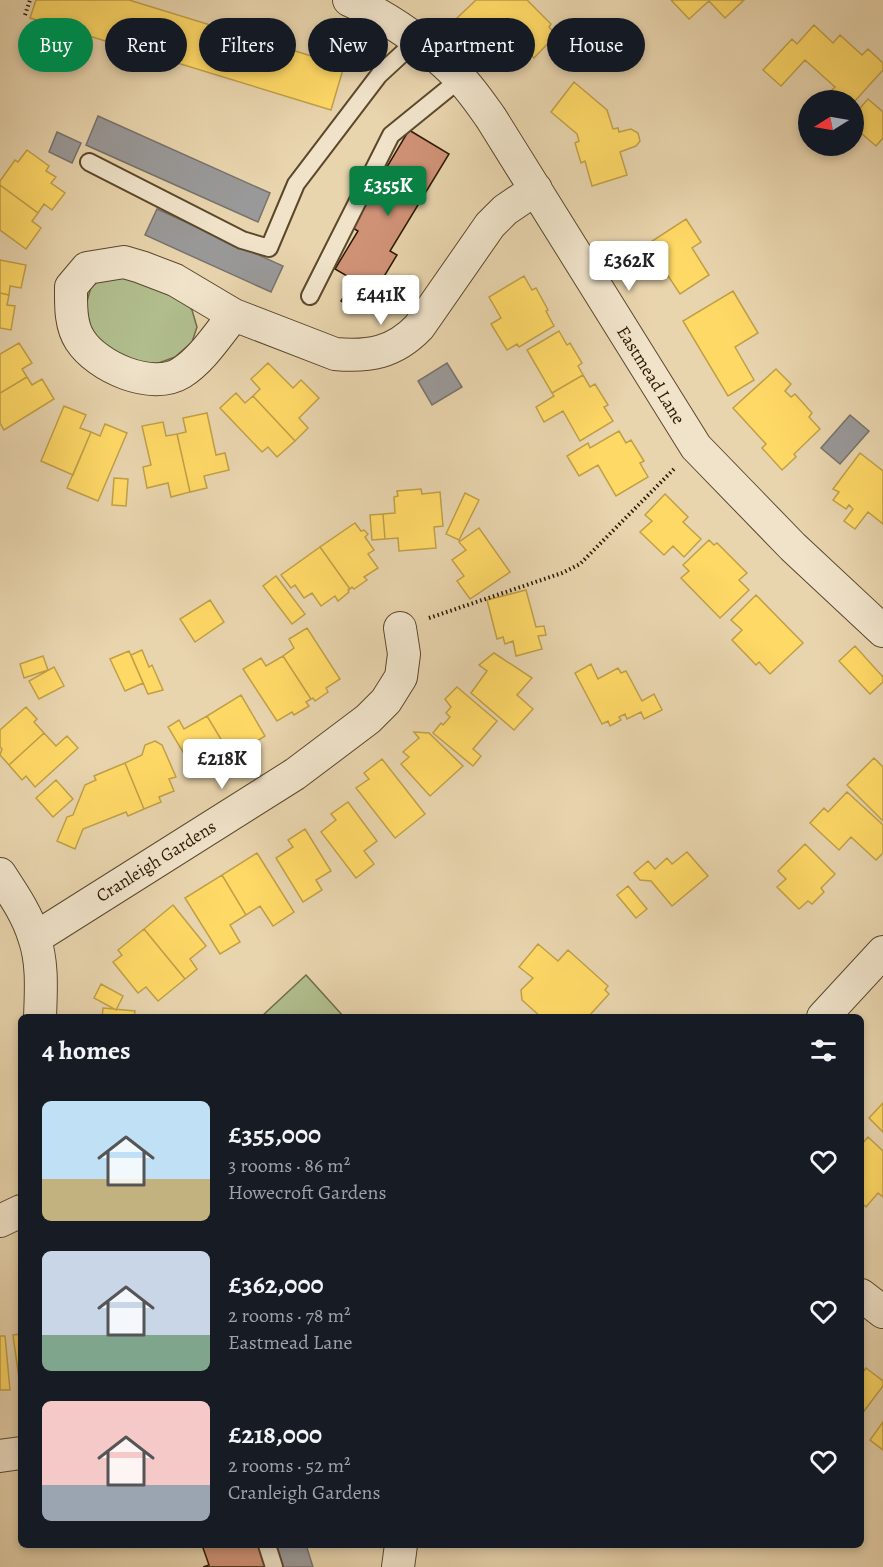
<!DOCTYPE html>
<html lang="en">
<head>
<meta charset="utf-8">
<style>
  :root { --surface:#171b24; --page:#20242c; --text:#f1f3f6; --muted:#9ea1a6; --accent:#0b8043 }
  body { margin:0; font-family:Alegreya,serif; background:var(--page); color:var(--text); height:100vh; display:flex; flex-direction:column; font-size:22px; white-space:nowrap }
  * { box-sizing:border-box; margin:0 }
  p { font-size:20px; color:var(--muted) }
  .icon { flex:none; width:33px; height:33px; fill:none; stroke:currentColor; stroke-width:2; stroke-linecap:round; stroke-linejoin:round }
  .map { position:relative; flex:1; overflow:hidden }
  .details { position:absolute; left:18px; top:1014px; width:846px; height:534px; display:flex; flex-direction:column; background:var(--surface); border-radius:9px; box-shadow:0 3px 9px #0003 }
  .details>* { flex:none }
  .banner { position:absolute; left:18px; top:18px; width:848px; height:54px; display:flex; gap:12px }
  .needle { width:39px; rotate:259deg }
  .tools { position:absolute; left:798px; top:90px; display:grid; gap:12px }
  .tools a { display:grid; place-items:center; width:66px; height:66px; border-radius:50%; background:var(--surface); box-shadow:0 3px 9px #0003; font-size:30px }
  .price { position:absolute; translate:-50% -51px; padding:0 14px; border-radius:6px; background:#fff; color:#222; font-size:20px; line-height:39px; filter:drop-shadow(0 2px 3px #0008) }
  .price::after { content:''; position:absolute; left:50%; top:36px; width:18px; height:14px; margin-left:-9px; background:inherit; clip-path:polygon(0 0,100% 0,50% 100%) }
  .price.active { background:var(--accent); color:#fff }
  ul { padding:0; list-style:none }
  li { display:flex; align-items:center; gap:18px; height:150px; padding:0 24px }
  li span { display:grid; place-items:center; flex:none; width:168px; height:120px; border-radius:9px; color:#555 }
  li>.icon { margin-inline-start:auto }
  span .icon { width:72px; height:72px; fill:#fffc; stroke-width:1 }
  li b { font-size:26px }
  h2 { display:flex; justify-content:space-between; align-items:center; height:72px; padding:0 24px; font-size:26px }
  .tag { padding:0 21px; border-radius:27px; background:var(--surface); box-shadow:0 3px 9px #0003; font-size:21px; line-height:54px }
  .tag.active { background:var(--accent); color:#fff }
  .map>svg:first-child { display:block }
  .green { fill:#b1be8e; stroke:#6e6c47; stroke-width:1.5 }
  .homes { fill:#ffd966; stroke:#c0a047; stroke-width:1.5 }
  .industry { fill:#999; stroke:#78736b; stroke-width:1.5 }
  .building { fill:#d09277; stroke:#2c1a00; stroke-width:1.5 }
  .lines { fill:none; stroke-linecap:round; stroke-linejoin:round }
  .lane-casing { stroke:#5b482b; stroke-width:20 }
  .street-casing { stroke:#5b482b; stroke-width:34 }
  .path { stroke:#2c1a00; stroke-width:4; stroke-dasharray:1.5 3; stroke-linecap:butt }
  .lane { stroke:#f0e3ca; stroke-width:16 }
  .street { stroke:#f0e3ca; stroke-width:32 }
  .labels { text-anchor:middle; stroke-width:6; stroke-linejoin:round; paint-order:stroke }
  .street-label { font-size:18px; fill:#2c1a00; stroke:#f0e3ca }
</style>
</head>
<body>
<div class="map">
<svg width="883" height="1567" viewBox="0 0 883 1567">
  <rect width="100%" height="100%" fill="#e8d4ad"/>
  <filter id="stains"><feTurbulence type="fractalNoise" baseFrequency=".00333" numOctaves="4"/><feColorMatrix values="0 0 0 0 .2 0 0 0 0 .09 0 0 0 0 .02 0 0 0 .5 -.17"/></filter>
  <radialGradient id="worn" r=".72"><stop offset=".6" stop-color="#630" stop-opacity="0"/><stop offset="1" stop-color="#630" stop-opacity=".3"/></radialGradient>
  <!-- green -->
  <path class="green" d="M120,274L183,298L192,310L197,327L192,342L175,357L156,364L129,361L106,349L91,332L86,305L91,287L104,277Z
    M306,975L344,1017H261Z"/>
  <!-- homes -->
  <path class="homes" d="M36,0H129L344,66L331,110L30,18Z
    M476,0H527L551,24L549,27L556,35L534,58L498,22L479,41L457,18Z
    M671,0H744L725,18L709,1L689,19Z
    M814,25L833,43L840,35L862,55L868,49L883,63V70L854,102L841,100L831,91L835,87L805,60L781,86L763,70L792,39L797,44Z
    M574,82L607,110L613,129L618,128L619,132L631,129L638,133L640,141L636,146L620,152L627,175L592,186L585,161L581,163L575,143L579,141L577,134L551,112Z
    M868,99L883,112V138L876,146L854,127V115Z
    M27,150L49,166L46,171L56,177L51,183L65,193L52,210L44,204L38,213L0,185V181L15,160L18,162Z
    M0,185L38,213L32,221L41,228L26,249L0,230Z
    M686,219L701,242L692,248L709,275L680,294L663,268L659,271L643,247Z
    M0,260L26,265L21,288L10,286L9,295L0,293Z
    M524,276L532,290L536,288L548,310L546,311L554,326L519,347L517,344L507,350L491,324L501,318L489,297Z
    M733,291L758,333L735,347L754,380L728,396L683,321Z
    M0,293L9,295L7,305L15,306L11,330L0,328Z
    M559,331L567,345L570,343L582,363L578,366L583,375L552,393L527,350Z
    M19,343L32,363L22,369L27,377L0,393V354Z
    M268,363L293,388L301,380L319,398L299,418L308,428L295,441L253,396L260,389L251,379Z
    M776,369L791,384L785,391L791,397L795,394L812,413L809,417L820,429L794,454L796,457L782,470L762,448L766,444L733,408Z
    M583,375L590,387L595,384L608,405L604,407L613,421L580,441L563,411L544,422L536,407L554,396L552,393Z
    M27,377L32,385L42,379L54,399L4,430L0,423V393Z
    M236,393L245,403L253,396L295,441L277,457L268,447L262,452L220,408Z
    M64,406L86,415L80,428L91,432L73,475L41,461Z
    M207,413L216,455L225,453L229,470L204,476L207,488L190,492L177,434L186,432L183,418Z
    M163,422L166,436L177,434L190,492L171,497L168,483L147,488L143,467L151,465L142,426Z
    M105,424L127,433L98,501L67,488L91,432L100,436Z
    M619,431L626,443L631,440L644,461L640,463L648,477L616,496L598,465L579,476L567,456L588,443L590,448Z
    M860,453L883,471V524L868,512L855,529L844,521L853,509L849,505L846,509L833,500L839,492L833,489Z
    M114,478L128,479L126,506L112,505Z
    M421,489L422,494L440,492L443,526L434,527L436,548L399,551L398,538L385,539L383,514L395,513L394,497L398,496L397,491Z
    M465,493L479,500L459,540L446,534Z
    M665,494L688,517L683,522L701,539L684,557L673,546L664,555L640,532L652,521L645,515Z
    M383,514L385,539L372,540L370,515Z
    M355,523L361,531L364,530L368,534L365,537L374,550L368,554L378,568L364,577L367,580L354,589L352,587L350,589L320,547Z
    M479,528L510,572L470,599L457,581L464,576L452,560L466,550L459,542Z
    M709,540L714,545L717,543L747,573L739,580L749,590L720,618L681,578L689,571L683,565Z
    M320,547L350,589L348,590L349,592L338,601L335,596L321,606L312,593L304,598L295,585L291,588L281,575Z
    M276,576L305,614L292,624L263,586Z
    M526,590L536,627L544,626L546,635L538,636L542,649L516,656L513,641L505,644L503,637L497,639L487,600Z
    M756,595L803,643L770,674L759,662L756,665L732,640L742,630L731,620Z
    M210,600L224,622L195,642L180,619Z
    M307,628L340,679L326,688L328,692L315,701L313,698L311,699L283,656L294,648L289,639Z
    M855,646L883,677V682L870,694L839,661Z
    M142,650L149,667L152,665L163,690L148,694L131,655Z
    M129,651L143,683L125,691L110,659Z
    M494,653L532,678L517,695L533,709L514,730L471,693L487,671L479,665Z
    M43,656L48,670L24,678L20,664Z
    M283,656L311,699L306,702L309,706L294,715L292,712L277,721L243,669L261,658L266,666Z
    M591,664L598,679L618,668L621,673L626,671L642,701L654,694L662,710L644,719L641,712L627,719L625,714L619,717L621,720L610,726L608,721L602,724L575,673Z
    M54,667L64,686L39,699L29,681Z
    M457,687L497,721L473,749L481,756L473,766L433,733L441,723L443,725L450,717L446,713L451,707L445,699Z
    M241,695L265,736L249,746L251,750L237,758L235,754L231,756L207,716Z
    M26,707L37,719L34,722L44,733L9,765L0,755L2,749L0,747V730Z
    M207,716L231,756L227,759L229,763L216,771L214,767L198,777L168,727L179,720L184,729Z
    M414,732L429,733L463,766L430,796L401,764L409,757L403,752L419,738Z
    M44,733L56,746L67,736L78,748L35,787L26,776L22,780L9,765Z
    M155,741L162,745L176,777L169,779L174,791L159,797L161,802L144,809L125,763L142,755L145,745Z
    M874,758L883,767V821L847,785Z
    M382,759L425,814L395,838L356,788L369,779L364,773Z
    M125,763L144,809L128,816L126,812L83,829L75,849L57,841L67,817L73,815L85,785L96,780L94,776Z
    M56,780L73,799L53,817L36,798Z
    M847,792L883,825V853L876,860L851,837L839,850L810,823L824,808L828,812Z
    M348,802L377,841L364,851L374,864L356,878L321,832L336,820L331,814Z
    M305,829L331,871L316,880L322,890L303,902L276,858L293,847L288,840Z
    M805,844L835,874L821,888L824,892L812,904L808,901L799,909L777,887L786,879L778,871Z
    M687,852L708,876L672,906L651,881L640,880L634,873L648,861L655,869L667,858L672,864Z
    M257,853L294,912L273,926L260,906L246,915L222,875Z
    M222,875L246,915L230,925L240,942L220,954L185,898Z
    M628,886L647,909L636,918L617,895Z
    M173,905L206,946L190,959L197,969L185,979L144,929Z
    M144,929L185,979L158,1001L146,987L138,993L113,962L122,955L118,950Z
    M538,944L558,961L568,950L608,986L605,990L609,994L588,1017H541L522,1000L521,990L533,978L519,967Z
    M101,984L123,996L116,1010L94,998Z
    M103,1008L135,1011L134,1017H102Z
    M883,1103V1132L869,1118Z
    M868,1137L883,1151V1197L878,1193L866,1207L861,1202V1145Z
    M21,1334V1386H20L13,1335Z
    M0,1336H5L10,1390H0Z
    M866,1368L883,1381V1386L861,1415V1371L863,1372Z
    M883,1422V1450L870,1440Z"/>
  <!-- industry -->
  <path class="industry" d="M98,116L270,193L258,222L86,145Z
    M57,132L81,143L72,163L49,152Z
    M157,209L283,266L271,292L145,235Z
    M447,363L462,387L432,405L418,381Z
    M850,415L869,431L840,464L821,448Z
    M275,1545H306L313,1567H282Z"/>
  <!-- building -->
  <path class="building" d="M409,130L449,154L390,251L397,255L362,313L341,301L354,280L335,269L358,231L351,227Z
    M202,1545H260L267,1567H203L209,1565Z"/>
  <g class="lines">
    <defs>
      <path id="lane" d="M89,162L242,240L269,248L296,184L379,75L417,40
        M310,296L391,135L460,79
        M267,1545L274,1567"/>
      <path id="street" d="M349,0C391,18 427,45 459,77C471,89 481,104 491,118L696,447L793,547L883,631
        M234,315C218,334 203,359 181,373C152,391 97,367 80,340C70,325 71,304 71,287L87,268L124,262L141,267L175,280L234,315L335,354C369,357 394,353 419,327L490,225L505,210L536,189
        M0,874C13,894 27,914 34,937C43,962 41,991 40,1017
        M35,938L295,774L368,719L386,701L401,677L404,654L400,628
        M823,1017L883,952
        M0,1221L21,1211
        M861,1295L883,1312
        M0,1456L21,1453
        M398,1567L401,1545"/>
    </defs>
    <!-- lane casing -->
    <use href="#lane" class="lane-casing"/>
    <!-- street casing -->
    <use href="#street" class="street-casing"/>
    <!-- path -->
    <path class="path" d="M25,15L30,0
      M429,618L562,573L580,564L675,468"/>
    <!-- lane -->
    <use href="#lane" class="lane"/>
    <!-- street -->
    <use href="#street" class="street"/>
  </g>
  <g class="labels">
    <!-- street labels -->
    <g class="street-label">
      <text transform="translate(651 375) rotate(58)" y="6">Eastmead Lane</text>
      <text transform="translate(156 861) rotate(-32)" y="6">Cranleigh Gardens</text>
    </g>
  </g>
  <rect width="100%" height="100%" filter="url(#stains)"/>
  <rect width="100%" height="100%" fill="url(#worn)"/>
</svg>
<div class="tools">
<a><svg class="needle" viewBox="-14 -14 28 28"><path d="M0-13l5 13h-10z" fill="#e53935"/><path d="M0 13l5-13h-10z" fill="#9ea1a6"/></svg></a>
</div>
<b class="price active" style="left:388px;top:217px">£355K</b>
<b class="price" style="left:629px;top:292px">£362K</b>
<b class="price" style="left:381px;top:326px">£441K</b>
<b class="price" style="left:222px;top:790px">£218K</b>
<div class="banner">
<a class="tag active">Buy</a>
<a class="tag">Rent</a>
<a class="tag">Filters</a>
<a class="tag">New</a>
<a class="tag">Apartment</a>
<a class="tag">House</a>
</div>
<section class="details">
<h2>4 homes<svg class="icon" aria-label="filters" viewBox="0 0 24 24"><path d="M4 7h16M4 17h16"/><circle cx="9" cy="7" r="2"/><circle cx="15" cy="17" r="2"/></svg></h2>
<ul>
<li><span style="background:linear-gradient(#bfe0f5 65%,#c2b280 0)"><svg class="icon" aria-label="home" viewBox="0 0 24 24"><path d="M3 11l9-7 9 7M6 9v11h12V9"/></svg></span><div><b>£355,000</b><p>3 rooms · 86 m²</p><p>Howecroft Gardens</p></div><svg class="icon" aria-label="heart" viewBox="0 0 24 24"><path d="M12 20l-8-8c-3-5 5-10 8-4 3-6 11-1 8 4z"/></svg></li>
<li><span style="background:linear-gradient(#c9d6e8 70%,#7fa58c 0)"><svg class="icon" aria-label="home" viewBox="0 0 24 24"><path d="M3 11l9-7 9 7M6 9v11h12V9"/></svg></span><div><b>£362,000</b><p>2 rooms · 78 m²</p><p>Eastmead Lane</p></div><svg class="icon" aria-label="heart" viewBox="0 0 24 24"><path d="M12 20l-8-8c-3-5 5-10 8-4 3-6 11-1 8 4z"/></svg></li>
<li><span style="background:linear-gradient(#f6c9c9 70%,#9aa5b1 0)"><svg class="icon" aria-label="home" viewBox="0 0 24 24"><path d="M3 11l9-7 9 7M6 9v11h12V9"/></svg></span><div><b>£218,000</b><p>2 rooms · 52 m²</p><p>Cranleigh Gardens</p></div><svg class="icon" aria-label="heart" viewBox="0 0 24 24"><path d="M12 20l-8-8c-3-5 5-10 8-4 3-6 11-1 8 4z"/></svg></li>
</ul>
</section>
</div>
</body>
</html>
